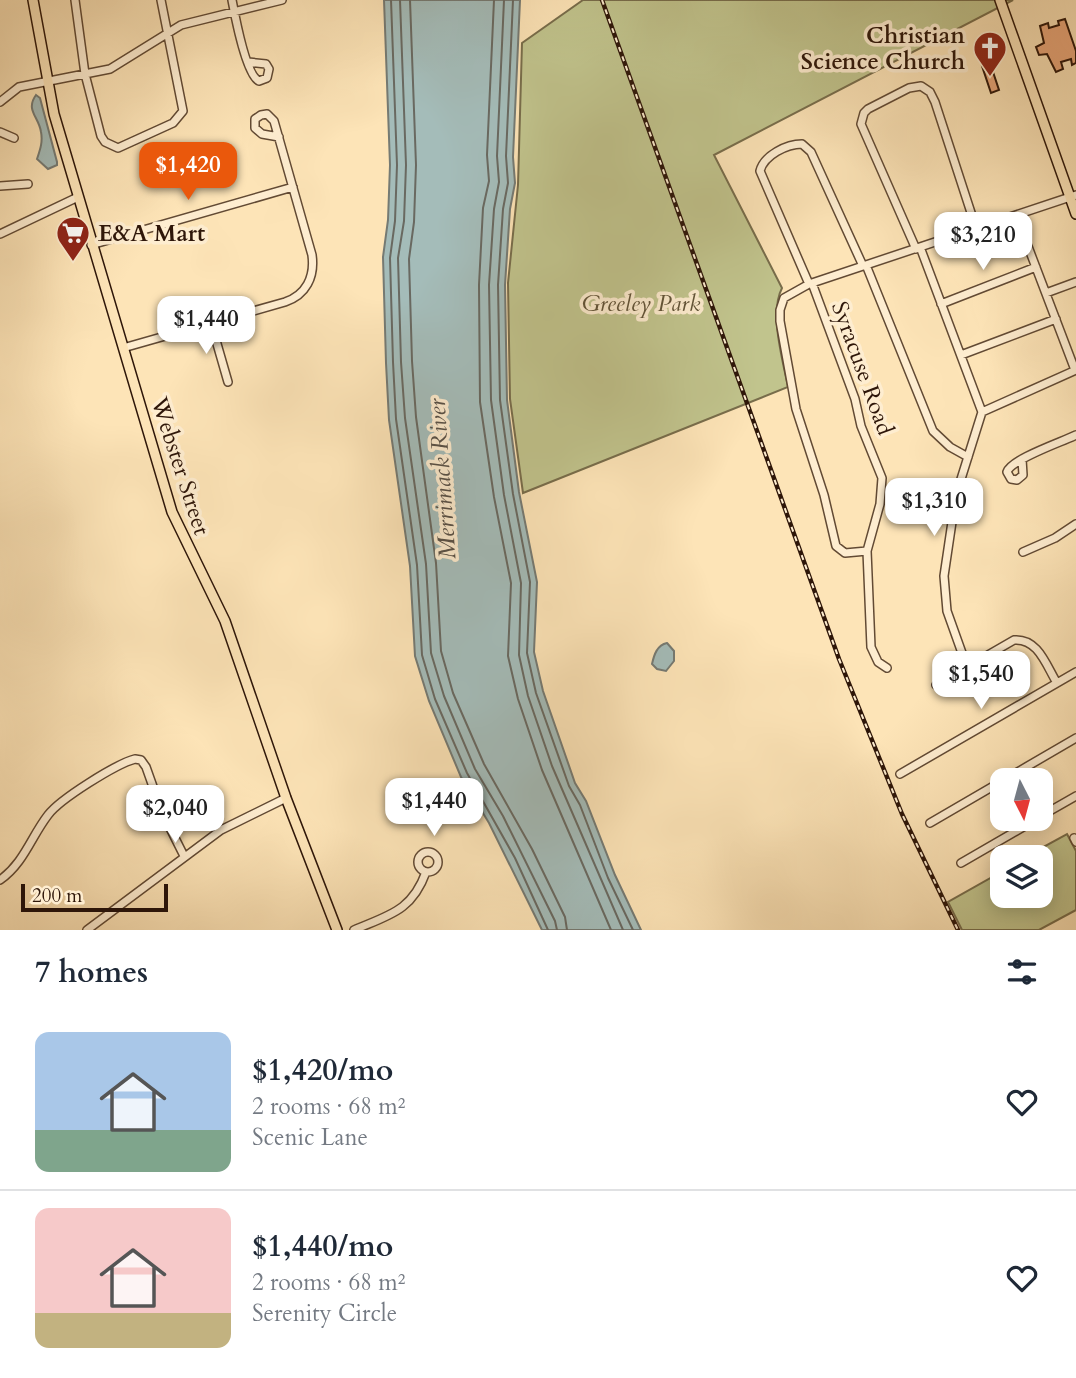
<!DOCTYPE html>
<html lang="en">
<head>
<meta charset="utf-8">
<style>
  :root { --surface:#fff; --page:#f2f2f3; --text:#1f2937; --muted:#747a83; --line:#e0e1e3; --accent:#ea580c }
  body { margin:0; font-family:Cardo,serif; background:var(--page); color:var(--text); height:100vh; display:flex; flex-direction:column; font-size:26px; white-space:nowrap }
  * { box-sizing:border-box; margin:0 }
  p { font-size:23px; color:var(--muted) }
  .icon { flex:none; width:38px; height:38px; fill:none; stroke:currentColor; stroke-width:2; stroke-linecap:round; stroke-linejoin:round }
  .map { position:relative; height:930px; overflow:hidden }
  .drawer { display:flex; flex-direction:column; background:var(--surface); flex:1 }
  .drawer>* { flex:none }
  .needle { width:46px; rotate:174deg }
  .buttons { position:absolute; left:990px; top:768px; display:grid; gap:14px }
  .buttons a { display:grid; place-items:center; width:63px; height:63px; border-radius:14px; background:var(--surface); box-shadow:0 4px 18px #0003; font-size:35px }
  .scale { position:absolute; left:21px; bottom:18px; width:147px; box-sizing:border-box; padding-left:7px; border:4px solid #2e1609; border-top:0; font-size:19px; line-height:24px; white-space:nowrap; color:#2e1609; -webkit-text-stroke:5px #feedd0; paint-order:stroke }
  .price { position:absolute; translate:-50% -60px; padding:0 16px; border-radius:14px; background:#fff; color:#222; font-size:23px; line-height:46px; filter:drop-shadow(0 2px 4px #0008) }
  .price::after { content:''; position:absolute; left:50%; top:42px; width:21px; height:16px; margin-left:-10px; background:inherit; clip-path:polygon(0 0,100% 0,50% 100%) }
  .price.active { background:var(--accent); color:#fff }
  ul { padding:0; list-style:none }
  li { display:flex; align-items:center; gap:21px; height:175px; padding:0 35px }
  li+li { border-top:2px solid var(--line) }
  li span { display:grid; place-items:center; flex:none; width:196px; height:140px; border-radius:14px; color:#555 }
  li>.icon { margin-inline-start:auto }
  span .icon { width:84px; height:84px; fill:#fffc; stroke-width:1 }
  li b { font-size:30px }
  h2 { display:flex; justify-content:space-between; align-items:center; height:84px; padding:0 35px; font-size:30px }
  .map>svg:first-child { display:block }
  .green { fill:#c1c48d; stroke:#786d4b; stroke-width:2 }
  .water { fill:#a4bcb9; stroke:#757a73; stroke-width:2 }
  .lines { fill:none; stroke-linecap:round; stroke-linejoin:round }
  .shore { stroke:#696961; stroke-width:2 }
  .building { fill:#e9a77a; stroke:#2e1609; stroke-width:2 }
  .minor-casing { stroke:#624a34; stroke-width:10 }
  .major-casing { stroke:#2e1609; stroke-width:12 }
  .minor { stroke:#feedd0; stroke-width:7 }
  .major { stroke:#fde4b7; stroke-width:9 }
  .rail-casing { stroke:#2e1609; stroke-width:4.5 }
  .rail { stroke:#feedd0; stroke-width:2; stroke-dasharray:5; stroke-linecap:butt }
  .labels { text-anchor:middle; stroke-width:7; stroke-linejoin:round; paint-order:stroke }
  .poi-label { font-size:23px; font-weight:bold; fill:#2e1609; stroke:#feedd0; text-anchor:end }
  .park-label { font-size:23px; font-style:italic; fill:#615337; stroke:#feedd0 }
  .street-label { font-size:23px; fill:#2e1609; stroke:#feedd0 }
  .water-label { font-size:24px; font-style:italic; fill:#575047; stroke:#feedd0 }
</style>
</head>
<body>
<div class="map">
<svg width="1076" height="930" viewBox="0 0 1076 930">
  <rect width="100%" height="100%" fill="#fde4b7"/>
  <filter id="stains"><feTurbulence type="fractalNoise" baseFrequency=".00286" numOctaves="4"/><feColorMatrix values="0 0 0 0 .2 0 0 0 0 .09 0 0 0 0 .02 0 0 0 .5 -.17"/></filter>
  <radialGradient id="worn" r=".72"><stop offset=".6" stop-color="#630" stop-opacity="0"/><stop offset="1" stop-color="#630" stop-opacity=".3"/></radialGradient>
  <!-- green -->
  <path class="green" d="M583,0H1013L714,155L782,288C769,313 783,361 788,387L523,493L510,399L508,283L518,185L522,43Z
    M1067,834L1076,851V910L1039,930H962L948,902L1003,871V896H1041V858L1025,857Z"/>
  <!-- water -->
  <path class="water" d="M384,0H520L513,157L515,183L510,209L505,285L507,400L519,492L537,582L534,652L543,691L575,783L586,801L615,875L641,930H542L489,823L461,777L429,701L415,656L410,566L389,420L386,363L383,257L388,220L390,165Z
    M36,95L40,98L57,162V165L48,169L37,159C40,150 43,142 41,132C39,117 25,110 36,95Z
    M667,643L674,651V661L666,671L657,669L652,664C654,655 657,645 667,643Z"/>
  <g class="lines">
    <!-- shore -->
    <path class="shore" d="M391,0L397,165L395,221L390,258L393,362L396,419L417,565L422,655L435,699L467,773L515,858L548,930
      M400,0L406,165L404,221L398,258L401,362L405,418L426,564L431,653L444,696L475,769L503,816L555,921L557,930
      M410,0L416,165L414,222L409,259L412,361L416,417L436,563L441,651L453,693L484,764L532,849L565,917L567,930
      M494,0L487,155L489,181L483,208L479,285L480,402L494,497L511,583L508,656L518,699L542,770L611,930
      M504,0L497,156L499,182L494,209L489,285L491,400L504,495L521,583L519,655L528,696L552,766L623,930
      M513,0L506,156L508,183L503,209L498,285L500,400L513,494L530,582L527,653L536,693L569,786L580,805L608,878L633,930"/>
  </g>
  <!-- building -->
  <path class="building" d="M1065,19L1076,51V63L1072,65L1071,59L1061,62L1063,69L1056,72L1047,54L1039,55L1036,47L1044,43L1040,26L1048,23L1049,28L1059,25L1058,21Z
    M990,63L999,90L991,93L982,66Z"/>
  <g class="lines">
    <defs>
      <path id="minor" d="M75,0L85,74L101,136L105,142L118,148L173,123L183,111L161,0
        M232,0C235,16 246,75 259,81L267,78L269,69L266,64L248,62
        M0,102L19,87L110,69L181,25L282,0
        M0,132L14,138
        M0,186L28,184
        M1016,215L1075,370
        M0,234L78,197
        M91,245L293,187
        M920,247L982,412
        M916,249L861,124L864,113L868,109L909,88L921,86L930,92L935,102L976,228
        M866,265L933,431L950,447L968,457
        M812,283L855,399L861,426L882,478L880,504L867,551L871,647L878,662L887,668
        M809,284L760,171C764,155 787,144 802,144L811,152L863,266
        M1046,293L1076,282
        M941,304L1036,267
        M211,323L228,382
        M123,348L285,302C306,295 315,277 312,255L274,121L267,114L261,115L255,119V128L262,134L279,137
        M961,355L1056,319
        M982,412L1076,370
        M1022,459L1023,475L1017,480L1011,479L1007,472C1011,459 1062,442 1076,435
        M867,551L845,553L836,546L824,495L796,409L780,321V310L784,298L809,284L1076,195
        M1023,552L1055,538L1076,524
        M967,667L947,611L944,576L956,495L982,412
        M936,685L1014,640C1038,638 1046,665 1057,683
        M900,774L1076,672
        M1041,816L1076,796
        M930,823L1076,738
        M1074,838L1076,842
        M418 862a10 10 0 1 1 20 0a10 10 0 1 1-20 0Z
        M961,863L1037,819
        M0,880C24,863 31,837 48,815C60,799 116,764 135,759L141,760L146,767L162,812L184,856
        M87,930L221,830L286,798
        M354,930C389,915 412,911 426,872"/>
      <path id="major" d="M33,0L54,114L172,512L225,621L286,798L337,930
        M1000,0L1076,214"/>
    </defs>
    <!-- minor casing -->
    <use href="#minor" class="minor-casing"/>
    <!-- major casing -->
    <use href="#major" class="major-casing"/>
    <!-- minor -->
    <use href="#minor" class="minor"/>
    <!-- major -->
    <use href="#major" class="major"/>
    <defs>
      <path id="rail" d="M602,0L839,659L902,814L958,930"/>
    </defs>
    <!-- rail casing -->
    <use href="#rail" class="rail-casing"/>
    <!-- rail -->
    <use href="#rail" class="rail"/>
  </g>
  <!-- icons -->
  <defs>
    <symbol id="church-pin" viewBox="-11 -11 22 30"><path d="M0 17L-7.5 6A9.5 9.5 0 1 1 7.5 6Z" fill="#8f2418" stroke="#feedd0"/><path d="M-1.2-6h2.4v3.5h3.3v2.4h-3.3V6h-2.4V-.1h-3.3v-2.4h3.3Z" fill="#fff"/></symbol>
    <symbol id="supermarket-pin" viewBox="-11 -11 22 30"><path d="M0 17L-7.5 6A9.5 9.5 0 1 1 7.5 6Z" fill="#8f2418" stroke="#feedd0"/><path d="M-6-5.5h2.5l.6 2H6L4.5 2H-2.5L-4.4-4H-6ZM-1.5 3.2a1.3 1.3 0 1 0 .1 0ZM3 3.2a1.3 1.3 0 1 0 .1 0Z" fill="#fff"/></symbol>
  </defs>
  <g fill-rule="evenodd">
    <use href="#church-pin" x="971" y="29" width="38" height="52"/>
    <use href="#supermarket-pin" x="54" y="214" width="38" height="52"/>
  </g>
  <g class="labels">
    <!-- poi labels -->
    <g class="poi-label">
      <text x="965" y="43">Christian<tspan x="965" dy="26">Science Church</tspan></text>
      <text x="98" y="241" text-anchor="start">E&amp;A Mart</text>
    </g>
    <!-- park labels -->
    <g class="park-label">
      <text x="641" y="311">Greeley Park</text>
    </g>
    <!-- street labels -->
    <g class="street-label">
      <text transform="translate(863 368) rotate(70)" y="8">Syracuse Road</text>
      <text transform="translate(181 466) rotate(72)" y="8">Webster Street</text>
    </g>
    <!-- water labels -->
    <g class="water-label">
      <text transform="translate(442 479) rotate(-94)" y="8">Merrimack River</text>
    </g>
  </g>
  <rect width="100%" height="100%" filter="url(#stains)"/>
  <rect width="100%" height="100%" fill="url(#worn)"/>
</svg>
<div class="buttons">
<a><svg class="needle" viewBox="-14 -14 28 28"><path d="M0-13l5 13h-10z" fill="#e53935"/><path d="M0 13l5-13h-10z" fill="#747a83"/></svg></a>
<a><svg class="icon" aria-label="layers" viewBox="0 0 24 24"><path d="M12 4l9 5-9 5-9-5zM3 14l9 5 9-5"/></svg></a>
</div>
<div class="scale">200 m</div>
<b class="price active" style="left:188px;top:202px">$1,420</b>
<b class="price" style="left:983px;top:272px">$3,210</b>
<b class="price" style="left:206px;top:356px">$1,440</b>
<b class="price" style="left:934px;top:538px">$1,310</b>
<b class="price" style="left:981px;top:711px">$1,540</b>
<b class="price" style="left:434px;top:838px">$1,440</b>
<b class="price" style="left:175px;top:845px">$2,040</b>
</div>
<section class="drawer">
<h2>7 homes<svg class="icon" aria-label="filters" viewBox="0 0 24 24"><path d="M4 7h16M4 17h16"/><circle cx="9" cy="7" r="2"/><circle cx="15" cy="17" r="2"/></svg></h2>
<ul>
<li><span style="background:linear-gradient(#a9c7e8 70%,#7fa58c 0)"><svg class="icon" aria-label="home" viewBox="0 0 24 24"><path d="M3 11l9-7 9 7M6 9v11h12V9"/></svg></span><div><b>$1,420/mo</b><p>2 rooms · 68 m²</p><p>Scenic Lane</p></div><svg class="icon" aria-label="heart" viewBox="0 0 24 24"><path d="M12 20l-8-8c-3-5 5-10 8-4 3-6 11-1 8 4z"/></svg></li>
<li><span style="background:linear-gradient(#f6c9c9 75%,#c2b280 0)"><svg class="icon" aria-label="home" viewBox="0 0 24 24"><path d="M3 11l9-7 9 7M6 9v11h12V9"/></svg></span><div><b>$1,440/mo</b><p>2 rooms · 68 m²</p><p>Serenity Circle</p></div><svg class="icon" aria-label="heart" viewBox="0 0 24 24"><path d="M12 20l-8-8c-3-5 5-10 8-4 3-6 11-1 8 4z"/></svg></li>
</ul>
</section>
</body>
</html>
